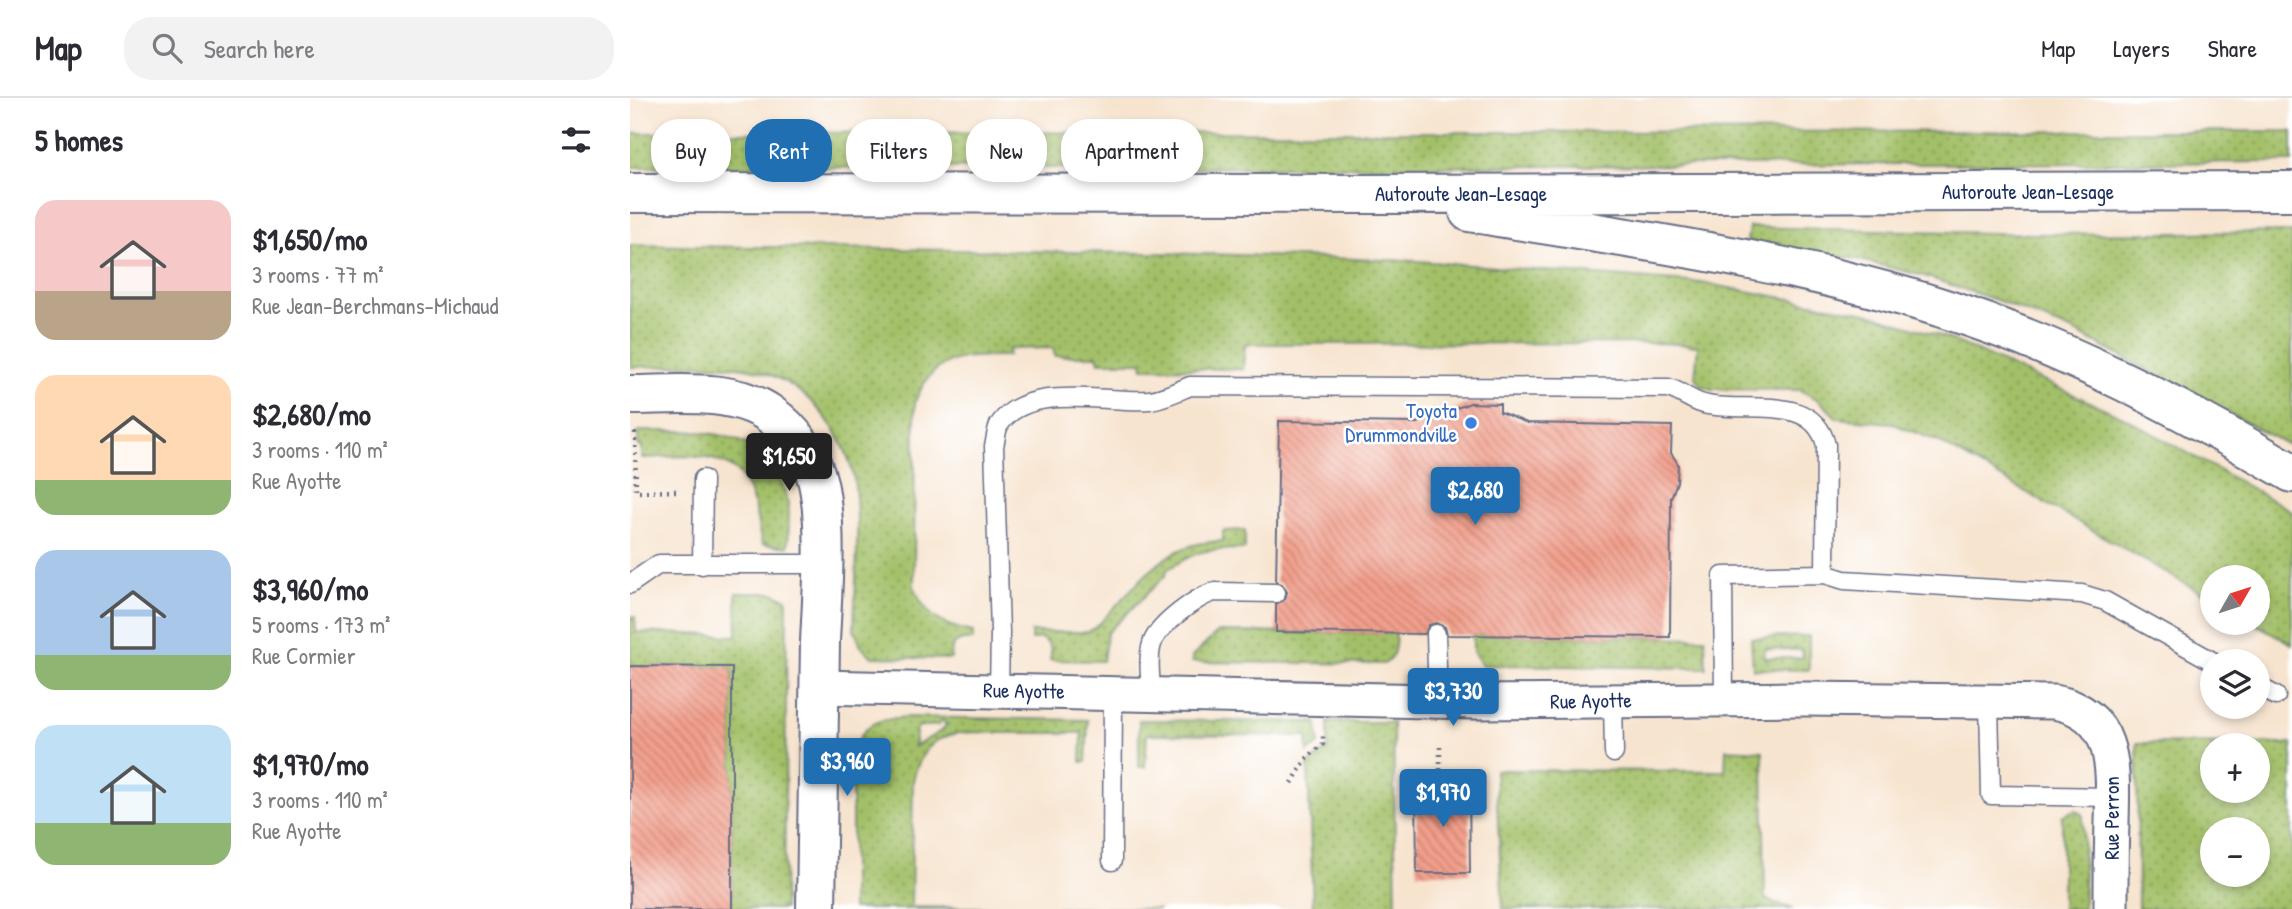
<!DOCTYPE html>
<html lang="en">
<head>
<meta charset="utf-8">
<style>
  :root { --surface:#fff; --page:#f2f2f3; --text:#2b2b33; --muted:#7c7c81; --line:#e1e1e2; --accent:#1f6fb2 }
  body { margin:0; font-family:"Patrick Hand",sans-serif; background:var(--page); color:var(--text); height:100vh; display:flex; flex-direction:column; font-size:26px; white-space:nowrap }
  * { box-sizing:border-box; margin:0 }
  p { font-size:23px; color:var(--muted) }
  .icon { flex:none; width:38px; height:38px; fill:none; stroke:currentColor; stroke-width:2; stroke-linecap:round; stroke-linejoin:round }
  .map { position:relative; flex:1; overflow:hidden }
  .panel { display:flex; flex-direction:column; background:var(--surface); width:630px }
  .panel>* { flex:none }
  .guide { position:absolute; left:21px; top:21px; width:665px; height:63px; display:flex; gap:14px }
  .needle { width:46px; rotate:51deg }
  .buttons { position:absolute; left:1570px; top:467px; display:grid; gap:14px }
  .buttons a { display:grid; place-items:center; width:70px; height:70px; border-radius:50%; background:var(--surface); box-shadow:0 4px 10px #0003; font-size:35px }
  .price { position:absolute; translate:-50% -60px; padding:0 16px; border-radius:7px; background:var(--accent); color:#fff; font-size:23px; line-height:46px; filter:drop-shadow(0 2px 4px #0008) }
  .price::after { content:''; position:absolute; left:50%; top:42px; width:21px; height:16px; margin-left:-10px; background:inherit; clip-path:polygon(0 0,100% 0,50% 100%) }
  .price.on { background:#222; color:#fff }
  ul { padding:0; list-style:none }
  li { display:flex; align-items:center; gap:21px; height:175px; padding:0 35px }
  li span { display:grid; place-items:center; flex:none; width:196px; height:140px; border-radius:21px; color:#555 }
  li>.icon { margin-inline-start:auto }
  span .icon { width:84px; height:84px; fill:#fffc; stroke-width:1 }
  li b { font-size:30px }
  h2 { display:flex; justify-content:space-between; align-items:center; height:84px; padding:0 35px; font-size:30px }
  .pill { padding:0 24px; border-radius:28px; background:var(--surface); box-shadow:0 4px 10px #0003; font-size:24px; line-height:63px }
  .pill.on { background:var(--accent); color:#fff }
  header { display:flex; align-items:center; gap:42px; box-sizing:border-box; height:98px; padding:0 35px; background:var(--surface); border-bottom:2px solid var(--line) }
  header strong { font-size:33px }
  nav { display:flex; gap:38px; margin-inline-start:auto; font-size:24px }
  .search { width:490px; height:63px; background:var(--page); display:flex; align-items:center; gap:18px; box-sizing:border-box; padding:0 24px; border-radius:28px; color:var(--muted); font-size:26px }
  main { display:flex; flex:1; min-height:0 }
  .map>svg:first-child { display:block }
  .grass { fill:url(#grass-dots); stroke:#5f7862; stroke-width:2; fill-rule:evenodd }
  .building { fill:url(#building-back-hatch) }
  .lines { fill:none; stroke-linecap:round; stroke-linejoin:round }
  .lane-casing { stroke:#686e86; stroke-width:21 }
  .street-casing { stroke:#686e86; stroke-width:37 }
  .secondary-casing { stroke:#686e86; stroke-width:42 }
  .highway-casing { stroke:#686e86; stroke-width:42 }
  .path { stroke:#686e86; stroke-width:4.5; stroke-dasharray:2 5; stroke-linecap:butt }
  .lane { stroke:#fff; stroke-width:18 }
  .street { stroke:#fff; stroke-width:33 }
  .secondary { stroke:#fff; stroke-width:38 }
  .highway { stroke:#fff; stroke-width:38 }
  .shop-dot { fill:#3f7fe0; stroke:#fff; stroke-width:2.5 }
  .labels { text-anchor:middle; stroke-width:5; stroke-linejoin:round; paint-order:stroke }
  .street-label { font-size:21px; fill:#1b2f5e; stroke:#fff }
  .shop-label { font-size:21px; fill:#366cbe; stroke:#fff; text-anchor:end }
</style>
</head>
<body>
<header>
<strong>Map</strong>
<div class="search"><svg class="icon" aria-label="search" viewBox="0 0 24 24"><circle cx="10" cy="10" r="6"/><path d="M15 15l6 6"/></svg>Search here</div>
<nav><a>Map</a><a>Layers</a><a>Share</a></nav>
</header>
<main>
<section class="panel">
<h2>5 homes<svg class="icon" aria-label="filters" viewBox="0 0 24 24"><path d="M4 7h16M4 17h16"/><circle cx="9" cy="7" r="2"/><circle cx="15" cy="17" r="2"/></svg></h2>
<ul>
<li><span style="background:linear-gradient(#f6c9c9 65%,#b9a48a 0)"><svg class="icon" aria-label="home" viewBox="0 0 24 24"><path d="M3 11l9-7 9 7M6 9v11h12V9"/></svg></span><div><b>$1,650/mo</b><p>3 rooms · 77 m²</p><p>Rue Jean-Berchmans-Michaud</p></div></li>
<li><span style="background:linear-gradient(#ffd9b3 75%,#8fb573 0)"><svg class="icon" aria-label="home" viewBox="0 0 24 24"><path d="M3 11l9-7 9 7M6 9v11h12V9"/></svg></span><div><b>$2,680/mo</b><p>3 rooms · 110 m²</p><p>Rue Ayotte</p></div></li>
<li><span style="background:linear-gradient(#a9c7e8 75%,#8fb573 0)"><svg class="icon" aria-label="home" viewBox="0 0 24 24"><path d="M3 11l9-7 9 7M6 9v11h12V9"/></svg></span><div><b>$3,960/mo</b><p>5 rooms · 173 m²</p><p>Rue Cormier</p></div></li>
<li><span style="background:linear-gradient(#bfe0f5 70%,#8fb573 0)"><svg class="icon" aria-label="home" viewBox="0 0 24 24"><path d="M3 11l9-7 9 7M6 9v11h12V9"/></svg></span><div><b>$1,970/mo</b><p>3 rooms · 110 m²</p><p>Rue Ayotte</p></div></li>
</ul>
</section>
<div class="map">
<svg width="1662" height="811" viewBox="0 0 1662 811">
  <defs>
    <pattern id="grass-dots" width="8" height="8" patternUnits="userSpaceOnUse" patternTransform="scale(1.75)"><rect width="8" height="8" fill="#a3c067"/><path d="M2 2h.1M6 6h.1" fill="none" stroke="#849c58" stroke-width="1.8" stroke-linecap="round"/></pattern>
    <pattern id="building-back-hatch" width="6" height="6" patternUnits="userSpaceOnUse" patternTransform="scale(1.75)"><rect width="6" height="6" fill="#f39f8b"/><path d="M-1 5l2 2M0 0l6 6M5-1l2 2" fill="none" stroke="#c48275"/></pattern>
  </defs>
  <rect width="100%" height="100%" fill="#fff"/>
  <filter id="ink" filterUnits="userSpaceOnUse"><feTurbulence type="fractalNoise" baseFrequency=".0143" numOctaves="2"/><feDisplacementMap in="SourceGraphic" scale="14" xChannelSelector="R" yChannelSelector="G"/><feConvolveMatrix kernelMatrix="1 2 1 2 8 2 1 2 1" color-interpolation-filters="sRGB"/></filter>
  <filter id="wash" filterUnits="userSpaceOnUse"><feTurbulence type="fractalNoise" baseFrequency=".00686" numOctaves="4" result="noise"/><feDisplacementMap in="SourceGraphic" scale="28" xChannelSelector="R" yChannelSelector="G"/><feGaussianBlur stdDeviation="1.57" result="paint"/><feColorMatrix in="noise" values="0 0 0 0 0 0 0 0 0 0 0 0 0 0 0 0 0 1.4 0 .05"/><feComposite in="paint" operator="in"/></filter>
  <g filter="url(#wash)">
    <rect width="100%" height="100%" fill="#f7e4cf"/>
    <!-- grass -->
    <path class="grass" d="M1662,33V64L533,70L0,69V35Z
      M1119,129L1405,136L1662,134V349L1443,233L1372,204L1294,178L1226,161L1117,144Z
      M0,147L578,156L788,163L1072,185L1237,215L1320,241L1493,319L1662,413V546L1624,525H1628V480H1582V501L1307,343L1261,325L1207,320L1189,302L1170,292L1082,291L1071,288L1065,279L1068,248L1034,245L628,246H615L613,271L513,270L512,264H469L467,258H425L423,250L379,251L378,258C333,259 304,255 285,304L284,488C295,519 312,528 343,534V542C333,541 328,542 322,549L321,561L242,559L231,548L224,532C225,485 230,435 225,388C219,341 183,292 138,276C101,262 40,269 0,269Z
      M8,333C70,333 141,327 158,405C160,419 158,435 158,449L132,446C128,429 126,409 119,392C103,349 49,359 12,360V348H8Z
      M615,432V451C577,451 569,451 537,472L535,478L477,535L473,563L420,562C423,552 420,543 409,540L401,542V534H457L466,529C488,507 522,464 550,452C564,445 578,444 593,443V433Z
      M106,495H143L157,501L154,811H102V569L0,568V519H5L6,534L107,538Z
      M588,534L766,535C765,548 766,559 754,566L562,564V559Z
      M843,537L1075,540L1076,570L852,567L843,554Z
      M1179,538V572L1123,571L1121,540ZM1135,551L1172,552L1173,560H1134Z
      M277,619L458,622L456,664H451L452,635C427,635 402,635 376,635C331,634 295,628 283,683L281,809L529,811H222V659C233,625 242,622 277,619ZM311,623L316,625L314,631L284,649L287,629L309,627Z
      M509,622L687,624L689,646L678,654L677,638L517,636L515,669H509Z
      M698,624H763L766,811H683L678,667L698,650Z
      M1507,645L1662,646V811H1508ZM1582,648H1628V693H1582ZM1582,732H1628V777H1582Z
      M1096,651L1133,653L1135,801L1163,811H873L865,672L1095,673Z
      M1445,712L1453,717L1454,811H1432V718Z"/>
    <g id="blocks">
      <!-- building -->
      <path class="building" d="M840,305L870,306V314L897,325L1042,328L1041,355L1048,366L1047,384L1041,400L1040,539L817,537L815,529L806,525L799,527L795,536L646,534V506L655,501L657,494L652,486L646,484L649,323L787,325Z
        M0,568L102,569V811H0Z
        M839,687L840,775H787L786,688Z"/>
    </g>
  </g>
  <g filter="url(#ink)">
    <use href="#blocks" fill-opacity="0" stroke="#686e86" stroke-width="2"/>
    <g class="lines">
      <defs>
        <path id="lane" d="M72,467L73,381
          M1195,476L1214,482L1452,496L1475,503L1584,564
          M0,486L29,466H192
          M806,536L808,603
          M1628,588L1646,598
          M369,593L370,534L364,348C366,341 366,333 369,327C397,284 475,305 519,302C532,301 548,293 560,288L1038,290C1053,294 1063,305 1078,307C1118,315 1183,295 1196,347L1195,476L1093,478L1094,602
          M521,596C521,580 517,561 522,546C526,529 568,497 585,494L646,495
          M983,602L984,655
          M1359,603L1361,697L1482,699
          M482,763L483,595"/>
        <path id="street" d="M189,589L845,604L1175,601L1424,604C1489,616 1483,673 1482,725C1481,754 1481,782 1481,811"/>
        <path id="secondary" d="M0,297C45,297 102,289 140,316C163,332 182,358 188,385C198,430 192,497 190,544C188,633 187,722 186,811"/>
        <path id="highway" d="M0,95L733,96L1662,93
          M839,114C997,141 1158,161 1312,210C1436,249 1550,309 1662,375"/>
      </defs>
      <!-- lane casing -->
      <use href="#lane" class="lane-casing"/>
      <!-- street casing -->
      <use href="#street" class="street-casing"/>
      <!-- secondary casing -->
      <use href="#secondary" class="secondary-casing"/>
      <!-- highway casing -->
      <use href="#highway" class="highway-casing"/>
      <!-- path -->
      <path class="path" d="M5,334L6,394L46,393
        M810,649V675
        M775,676L810,675L812,687
        M662,685L676,661L693,646V635"/>
      <!-- lane -->
      <use href="#lane" class="lane"/>
      <!-- street -->
      <use href="#street" class="street"/>
      <!-- secondary -->
      <use href="#secondary" class="secondary"/>
      <!-- highway -->
      <use href="#highway" class="highway"/>
    </g>
  </g>
  <!-- markers -->
  <circle class="shop-dot" cx="841" cy="325" r="7"/>
  <g class="labels">
    <!-- street labels -->
    <g class="street-label">
      <text x="1398" y="101">Autoroute Jean-Lesage</text>
      <text x="831" y="103">Autoroute Jean-Lesage</text>
      <text transform="translate(394 593) rotate(1)" y="7">Rue Ayotte</text>
      <text transform="translate(961 603) rotate(-1)" y="7">Rue Ayotte</text>
      <text transform="translate(1482 720) rotate(-90)" y="7">Rue Perron</text>
    </g>
    <!-- shop labels -->
    <g class="shop-label">
      <text x="827" y="320">Toyota<tspan x="827" dy="24">Drummondville</tspan></text>
    </g>
  </g>
</svg>
<div class="buttons">
<a><svg class="needle" viewBox="-14 -14 28 28"><path d="M0-13l5 13h-10z" fill="#e53935"/><path d="M0 13l5-13h-10z" fill="#7c7c81"/></svg></a>
<a><svg class="icon" aria-label="layers" viewBox="0 0 24 24"><path d="M12 4l9 5-9 5-9-5zM3 14l9 5 9-5"/></svg></a>
<a>+</a>
<a>−</a>
</div>
<b class="price on" style="left:159px;top:395px">$1,650</b>
<b class="price" style="left:845px;top:429px">$2,680</b>
<b class="price" style="left:823px;top:630px">$3,730</b>
<b class="price" style="left:217px;top:700px">$3,960</b>
<b class="price" style="left:813px;top:731px">$1,970</b>
<div class="guide">
<a class="pill">Buy</a>
<a class="pill on">Rent</a>
<a class="pill">Filters</a>
<a class="pill">New</a>
<a class="pill">Apartment</a>
</div>
</div>
</main>
</body>
</html>
